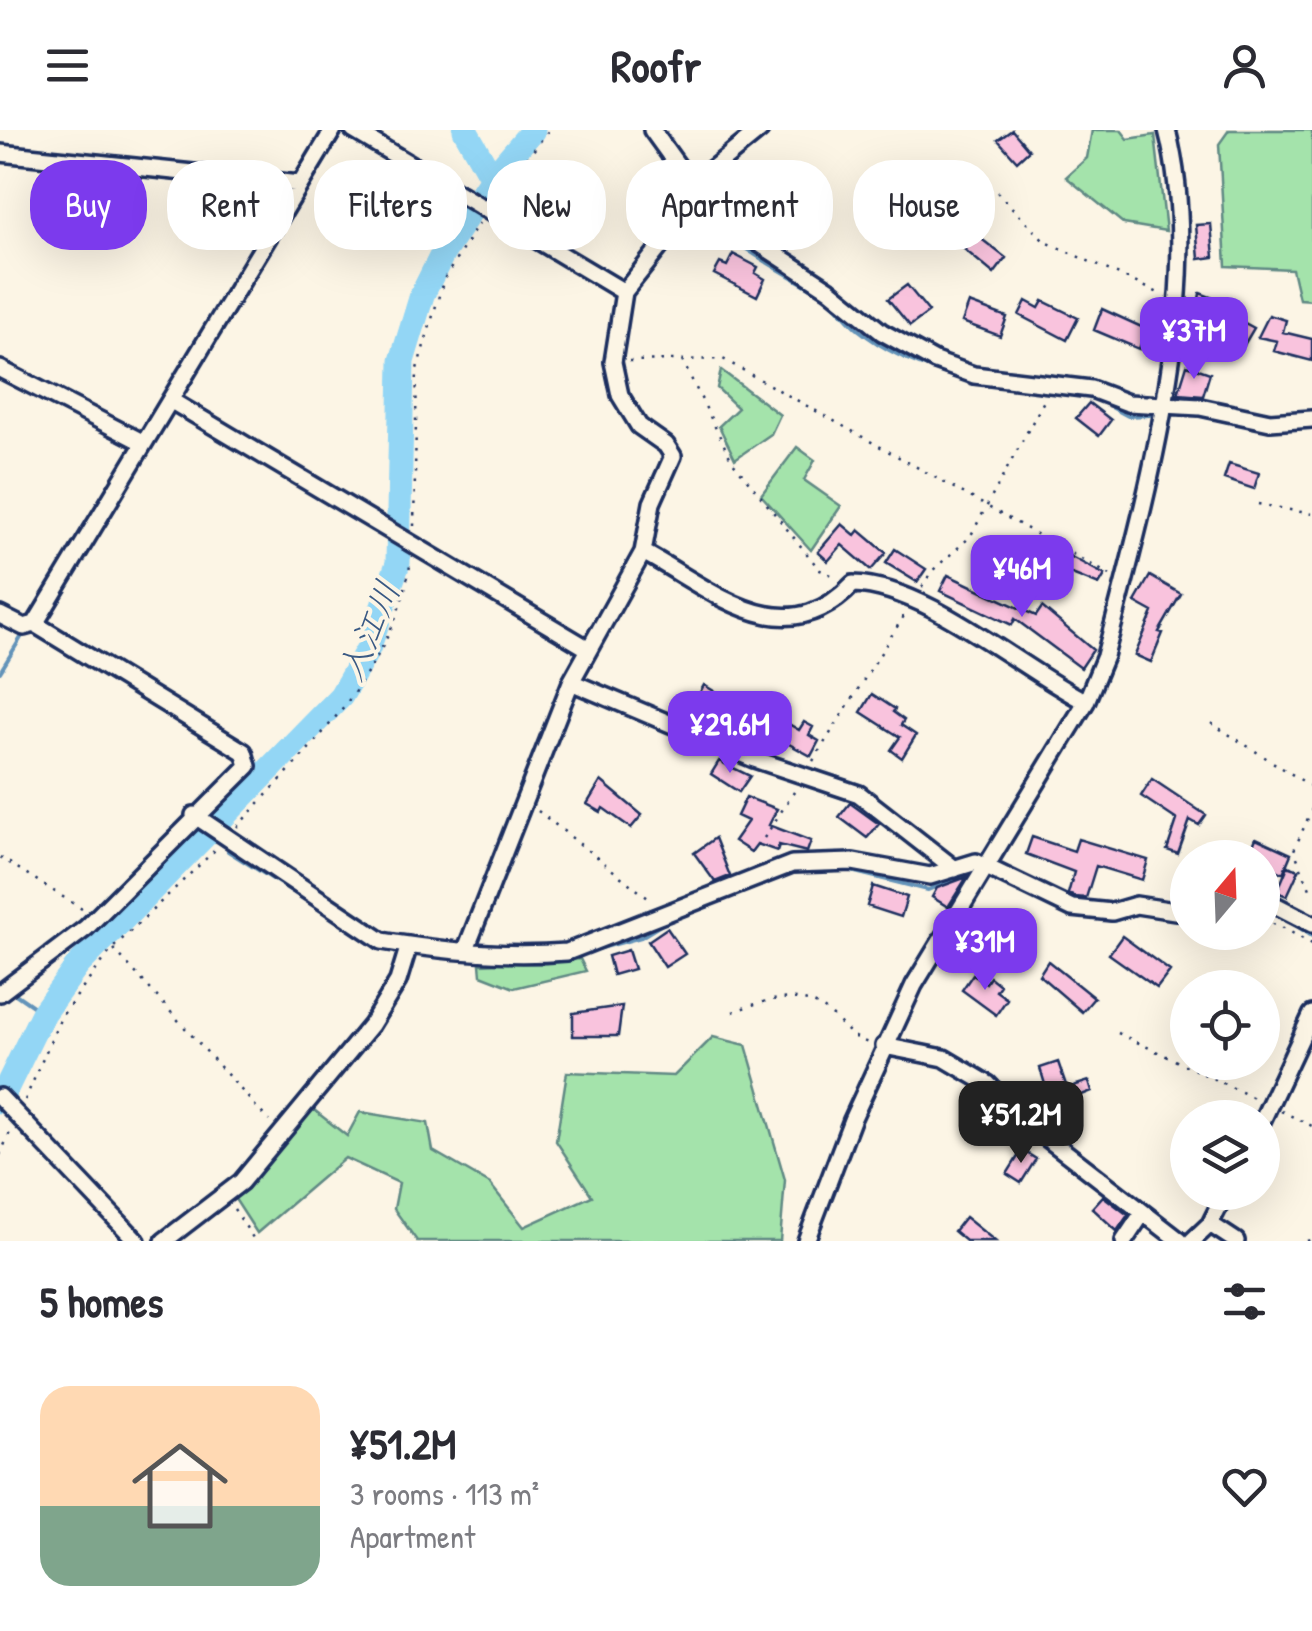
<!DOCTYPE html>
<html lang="en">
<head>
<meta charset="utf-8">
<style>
  :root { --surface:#fff; --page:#f2f2f3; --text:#2b2b33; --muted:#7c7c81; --line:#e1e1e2; --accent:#7c3aed }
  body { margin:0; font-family:"Patrick Hand","Klee One",sans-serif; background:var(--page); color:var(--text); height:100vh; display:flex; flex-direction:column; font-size:38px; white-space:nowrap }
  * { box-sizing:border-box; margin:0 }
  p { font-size:32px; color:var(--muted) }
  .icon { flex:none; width:55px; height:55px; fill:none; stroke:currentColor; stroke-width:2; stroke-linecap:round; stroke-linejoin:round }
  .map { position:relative; height:1111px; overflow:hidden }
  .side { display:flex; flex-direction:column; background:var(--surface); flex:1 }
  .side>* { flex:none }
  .banner { position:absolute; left:30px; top:30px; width:1252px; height:90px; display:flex; gap:20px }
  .needle { width:65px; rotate:19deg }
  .tools { position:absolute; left:1170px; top:710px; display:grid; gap:20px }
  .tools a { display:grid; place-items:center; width:110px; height:110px; border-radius:50%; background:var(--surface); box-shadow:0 10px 40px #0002; font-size:50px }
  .price { position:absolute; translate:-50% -85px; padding:0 22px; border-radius:20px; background:var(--accent); color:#fff; font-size:32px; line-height:65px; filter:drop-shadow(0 2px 5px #0008) }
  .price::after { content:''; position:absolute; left:50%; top:60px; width:30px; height:22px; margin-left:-15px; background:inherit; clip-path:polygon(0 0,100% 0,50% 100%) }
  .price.active { background:#222; color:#fff }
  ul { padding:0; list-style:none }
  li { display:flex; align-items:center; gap:30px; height:250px; padding:0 40px }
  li+li { border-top:2px solid var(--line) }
  li span { display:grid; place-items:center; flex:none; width:280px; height:200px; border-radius:30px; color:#555 }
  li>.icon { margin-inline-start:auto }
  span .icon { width:120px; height:120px; fill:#fffc; stroke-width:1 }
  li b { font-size:42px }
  h2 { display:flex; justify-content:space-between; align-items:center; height:120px; padding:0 40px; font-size:42px }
  .pill { padding:0 35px; border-radius:40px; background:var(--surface); box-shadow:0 10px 40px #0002; font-size:35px; line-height:90px }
  .pill.active { background:var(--accent); color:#fff }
  header { display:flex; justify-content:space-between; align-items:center; height:130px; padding:0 40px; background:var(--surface); font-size:45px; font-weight:700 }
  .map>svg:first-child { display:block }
  .green { fill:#a4e3ab; stroke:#608984; stroke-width:2.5 }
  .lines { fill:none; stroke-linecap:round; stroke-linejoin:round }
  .stream { stroke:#6393b9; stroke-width:4 }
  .river { stroke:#93d6f5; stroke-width:25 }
  .building { fill:#f9c3dd; stroke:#1b2f5e; stroke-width:2.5 }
  .minor-casing { stroke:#1b2f5e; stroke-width:22 }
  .path { stroke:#1b2f5e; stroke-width:2.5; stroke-dasharray:2.5 8; stroke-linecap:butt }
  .minor { stroke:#fcf5e5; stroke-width:15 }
  .labels { text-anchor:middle; stroke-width:8; stroke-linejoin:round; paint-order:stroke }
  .water-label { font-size:35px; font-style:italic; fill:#395984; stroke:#fcf5e5 }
</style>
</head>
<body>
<header><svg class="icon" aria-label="menu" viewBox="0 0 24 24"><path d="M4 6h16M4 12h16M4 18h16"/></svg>Roofr<svg class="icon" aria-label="person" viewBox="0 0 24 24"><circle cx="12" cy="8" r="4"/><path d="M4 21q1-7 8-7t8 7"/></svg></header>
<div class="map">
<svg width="1312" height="1111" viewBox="0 0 1312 1111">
  <rect width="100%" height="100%" fill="#fcf5e5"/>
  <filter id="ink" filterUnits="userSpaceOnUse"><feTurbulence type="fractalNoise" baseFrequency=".01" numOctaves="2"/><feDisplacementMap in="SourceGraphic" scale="20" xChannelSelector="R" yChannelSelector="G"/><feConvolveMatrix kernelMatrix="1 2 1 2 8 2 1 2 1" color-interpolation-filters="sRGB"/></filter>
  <g filter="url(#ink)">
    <!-- green -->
    <path class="green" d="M1092,0H1121L1128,9L1155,5L1166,101L1124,94L1066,47L1087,28Z
      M1229,0H1312V170L1299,169L1292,139L1226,136L1219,14Z
      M721,240L780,285L771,304L735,329L719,296L738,278L717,258Z
      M797,317L815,330L804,350L841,376L811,420L761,365Z
      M580,829L586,841L514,858L481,845L480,834Z
      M713,907L746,915L785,1050L780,1111H417L394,1079L399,1053L345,1028L257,1103L235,1069L309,976L347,1006L360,982L428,993L433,1021L490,1054L524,1097L592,1066L556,1011L567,942L674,946Z"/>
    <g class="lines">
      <!-- stream -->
      <path class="stream" d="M657,19L675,50
        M690,68C724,111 773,136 820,163C835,172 845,188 859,200C910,241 977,253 1039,261
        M1113,278L1128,286L1150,285
        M0,542L22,506
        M228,721L347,796
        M821,740L851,741L928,760L971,743
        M1262,783H1275
        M1075,785L1113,791L1139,783
        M1291,792L1312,806
        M583,823L641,807L667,791
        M14,863L43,883"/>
      <!-- river -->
      <path class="river" d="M465,0L492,48
        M0,971L43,883L78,835L341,566L368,519L398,433L402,231L422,165L443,123L492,48L533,0"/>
    </g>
    <!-- building -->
    <path class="building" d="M1012,0L1029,20L1017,31L998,10Z
      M938,39L965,56L976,45L990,59L979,70L983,73L970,90L926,58Z
      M1211,94L1214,127L1199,129L1196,95Z
      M975,104L1006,128L994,144L964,119Z
      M733,124L758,137L755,143L765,149L757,166L714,144L720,133L727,136Z
      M907,155L929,182L910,196L888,169Z
      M1200,163L1218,170L1215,177L1254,198L1244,215L1196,189Z
      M1026,171L1039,178L1043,171L1078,188L1067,210L1019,185Z
      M969,173L1007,187L1000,206L962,192Z
      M1102,179L1146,199L1139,219L1094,200Z
      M1269,185L1286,190L1283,202L1312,209V231L1274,221L1277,211L1258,207Z
      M1187,235L1210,243L1203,266L1178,264Z
      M1089,273L1111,290L1099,306L1076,288Z
      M1229,334L1259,343L1254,359L1224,349Z
      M842,394L855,405L859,400L886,423L871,440L842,415L828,431L818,422Z
      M895,419L926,439L917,452L886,433Z
      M1060,421L1105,445L1099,455L1052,436Z
      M948,445L1036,486L1042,477L1093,520L1081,538L1015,489L1012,495L940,461Z
      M1150,446L1181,464L1159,502L1163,503L1151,532L1135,525L1153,482L1135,472Z
      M704,555L739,576L744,567L755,574L743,594L728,585L722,595L692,577Z
      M872,564L895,579L893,582L904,590L901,595L916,605L902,628L891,620L900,607L861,582Z
      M804,592L813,597L809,605L819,611L811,626L778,608L787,593L799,600Z
      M719,631L750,646L739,662L711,644Z
      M1152,649L1206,685L1199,695L1190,690L1178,724L1167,720L1177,690L1141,666Z
      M601,651L642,685L631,698L603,678L601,682L587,674Z
      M746,667L777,679L769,695L811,711L807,722L779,715L777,721L757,714L751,722L734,711L748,691L737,686Z
      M850,673L879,694L867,708L839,687Z
      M1032,707L1074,721L1078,709L1148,730L1142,750L1096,736L1086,768L1075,767L1068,764L1074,742L1026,724Z
      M715,708L730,746L715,752L694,723Z
      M1256,708L1291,724L1283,743L1262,734V728H1248Z
      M1288,736L1299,740L1287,766L1277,762Z
      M967,747L948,777L932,767L937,758Z
      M873,756L907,767L901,787L867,776Z
      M972,796L989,806L971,831L956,822Z
      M667,798L685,824L665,837L648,811Z
      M1122,806L1170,841L1157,858L1109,824Z
      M628,820L634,839L613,845L608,826Z
      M1048,831L1094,868L1082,882L1039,845Z
      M973,844L986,853L990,847L1000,855L996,861L1007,869L996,885L962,860Z
      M622,876L618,906H573V883Z
      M1058,932L1067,958L1089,951L1092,961L1034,984L1026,971L1048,964L1040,938Z
      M1022,1020L1036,1029L1021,1053L1007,1044Z
      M1103,1066L1128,1085L1117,1101L1092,1078Z
      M965,1087L995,1111H966L954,1101Z"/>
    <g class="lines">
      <defs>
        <path id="minor" d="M353,0L624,162
          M652,0L711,82L829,159L882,202L935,231L974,245L1091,259L1128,273L1200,277L1270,292L1312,289
          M0,23L300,54
          M0,239L144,313
          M170,270L587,518
          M643,422C713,460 784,527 853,454C927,456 1019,538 1086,572
          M0,485L24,497L35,494L244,622L248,636L86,798L0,863
          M35,494L333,0
          M571,552L754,629L859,664L955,739
          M194,685L382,811C442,821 507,827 567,822L792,734L853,732L930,746L976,732L1072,778L1112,782L1136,775L1188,783
          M1262,774L1275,775L1312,794
          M466,819L571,552L643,422L652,373L673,326L666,315L639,296L620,265L613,232L624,162L672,102L680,65L760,0
          M884,916L944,928L988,954L1021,988L1180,1111
          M0,967L137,1111
          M1262,991L1312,884
          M1210,1094L1226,1062
          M164,1111L241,1052L371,895L398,851L409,815
          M806,1111L852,990L914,855L1086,572L1105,526C1145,372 1207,155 1167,0
          M1124,1111L1142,1084
          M1192,1111L1210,1094L1236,1111"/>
      </defs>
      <!-- minor casing -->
      <use href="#minor" class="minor-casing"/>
      <!-- path -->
      <path class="path" d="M997,62L1044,111L1163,165
        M495,70L549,0
        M682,230L732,331L820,440L838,448
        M629,231L723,229L1110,445
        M1258,374L1312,384
        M414,396L417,239L444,149L479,93
        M922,457L932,441L970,407L1045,269
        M1211,593L1312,657
        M813,631L907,481
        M1312,679L1294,720L1312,764
        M538,681L653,772
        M237,697C309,617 395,541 411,429
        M764,708L796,659
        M0,727L82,779
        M1262,793L1278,795L1312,814
        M114,819L269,991
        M733,882C766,869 804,858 833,886C847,900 853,909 872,914
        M1118,903L1256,969
        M25,970L61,887L113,818L217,718
        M1281,981L1312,996
        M0,1025L11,1000
        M234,1079L255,1111
        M1307,1111L1312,1109"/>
      <!-- minor -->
      <use href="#minor" class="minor"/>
    </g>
  </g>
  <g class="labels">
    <!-- water labels -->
    <g class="water-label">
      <text transform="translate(369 501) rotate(-67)" y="12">入江川</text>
    </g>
  </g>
</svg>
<div class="tools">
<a><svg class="needle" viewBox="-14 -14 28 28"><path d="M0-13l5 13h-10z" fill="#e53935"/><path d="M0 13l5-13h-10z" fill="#7c7c81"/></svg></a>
<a><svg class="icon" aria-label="locate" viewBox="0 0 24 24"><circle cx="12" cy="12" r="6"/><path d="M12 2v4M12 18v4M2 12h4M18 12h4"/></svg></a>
<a><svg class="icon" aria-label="layers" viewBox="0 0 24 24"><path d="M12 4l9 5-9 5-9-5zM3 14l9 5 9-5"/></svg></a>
</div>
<b class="price" style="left:1194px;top:252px">¥37M</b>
<b class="price" style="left:1022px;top:490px">¥46M</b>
<b class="price" style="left:730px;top:646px">¥29.6M</b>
<b class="price" style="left:985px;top:863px">¥31M</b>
<b class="price active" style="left:1021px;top:1036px">¥51.2M</b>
<div class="banner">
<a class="pill active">Buy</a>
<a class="pill">Rent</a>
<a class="pill">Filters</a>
<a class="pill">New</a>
<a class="pill">Apartment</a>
<a class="pill">House</a>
</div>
</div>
<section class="side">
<h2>5 homes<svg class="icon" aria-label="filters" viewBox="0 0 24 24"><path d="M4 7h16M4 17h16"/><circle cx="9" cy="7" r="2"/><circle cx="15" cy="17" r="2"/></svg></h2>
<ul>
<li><span style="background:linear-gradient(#ffd9b3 60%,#7fa58c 0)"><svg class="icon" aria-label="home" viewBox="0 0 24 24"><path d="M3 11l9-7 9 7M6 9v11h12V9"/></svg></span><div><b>¥51.2M</b><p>3 rooms · 113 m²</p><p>Apartment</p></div><svg class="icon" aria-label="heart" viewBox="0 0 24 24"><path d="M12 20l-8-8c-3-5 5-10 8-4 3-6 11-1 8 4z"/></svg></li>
</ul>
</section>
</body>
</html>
